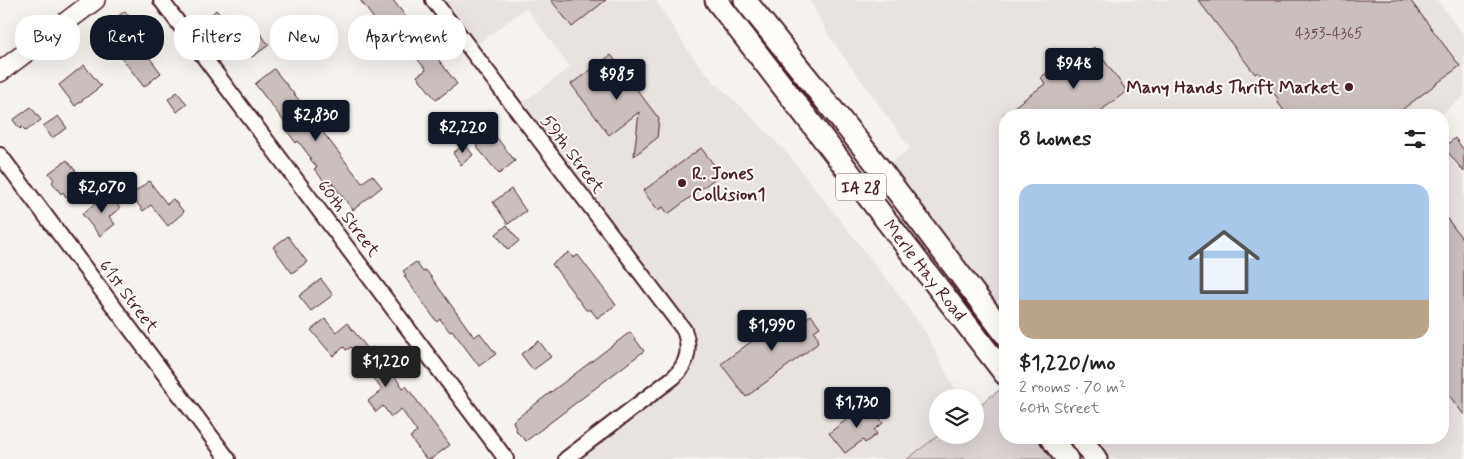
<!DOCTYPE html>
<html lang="en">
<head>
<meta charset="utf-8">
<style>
  :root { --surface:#fff; --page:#f2f2f2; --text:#222; --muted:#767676; --line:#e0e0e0; --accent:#111827 }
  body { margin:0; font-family:Mynerve,sans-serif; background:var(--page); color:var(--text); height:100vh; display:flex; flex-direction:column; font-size:19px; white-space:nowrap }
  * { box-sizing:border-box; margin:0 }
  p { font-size:16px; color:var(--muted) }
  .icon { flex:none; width:28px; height:28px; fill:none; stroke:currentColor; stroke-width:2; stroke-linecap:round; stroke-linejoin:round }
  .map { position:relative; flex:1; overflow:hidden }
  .drawer { position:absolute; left:999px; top:109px; width:450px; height:335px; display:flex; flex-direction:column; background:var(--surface); border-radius:20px; box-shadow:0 5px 20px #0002 }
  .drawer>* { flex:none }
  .hud { position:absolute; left:15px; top:15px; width:475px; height:45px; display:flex; gap:10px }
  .fabs { position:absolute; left:929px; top:389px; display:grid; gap:10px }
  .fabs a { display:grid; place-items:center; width:55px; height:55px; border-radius:50%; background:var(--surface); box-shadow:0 5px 20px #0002; font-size:25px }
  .price { position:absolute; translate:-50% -42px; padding:0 11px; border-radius:5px; background:var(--accent); color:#fff; font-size:16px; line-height:32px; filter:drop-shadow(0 1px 2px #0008) }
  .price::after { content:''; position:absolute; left:50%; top:30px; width:15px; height:11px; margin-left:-8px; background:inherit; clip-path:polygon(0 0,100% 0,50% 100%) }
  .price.selected { background:#222; color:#fff }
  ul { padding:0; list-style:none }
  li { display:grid; align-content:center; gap:10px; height:265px; padding:0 20px }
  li+li { border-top:1px solid var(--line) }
  li span { display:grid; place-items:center; height:155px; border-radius:15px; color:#555 }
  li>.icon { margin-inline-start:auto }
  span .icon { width:90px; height:90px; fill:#fffc; stroke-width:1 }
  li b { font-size:21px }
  h2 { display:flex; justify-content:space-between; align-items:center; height:60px; padding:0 20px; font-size:21px }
  .chip { padding:0 18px; border-radius:20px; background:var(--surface); box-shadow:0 5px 20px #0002; font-size:18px; line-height:45px }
  .chip.selected { background:var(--accent); color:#fff }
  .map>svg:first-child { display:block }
  .built { fill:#e9e3e0 }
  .green { fill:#dcd4d2; stroke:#937a7e }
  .building { fill:#cbbfbe; stroke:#4a1f2b }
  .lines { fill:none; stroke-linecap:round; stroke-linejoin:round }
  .street-casing { stroke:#4a1f2b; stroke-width:18 }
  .secondary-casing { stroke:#4a1f2b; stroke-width:22 }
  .primary-casing { stroke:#4a1f2b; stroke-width:25 }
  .street { stroke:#fdfcf7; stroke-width:14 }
  .secondary { stroke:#fdfcf7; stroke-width:19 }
  .primary { stroke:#fdfcf7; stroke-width:21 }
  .poi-dot { fill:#4a1f2b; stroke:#fdfcf7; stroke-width:2 }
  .labels { text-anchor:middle; stroke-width:4; stroke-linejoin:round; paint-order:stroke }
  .number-label { font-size:15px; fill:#6a4750 }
  .shield { fill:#fdfcf7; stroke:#806168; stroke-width:1 }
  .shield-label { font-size:16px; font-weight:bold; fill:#4a1f2b }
  .poi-label { font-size:18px; font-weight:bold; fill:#4a1f2b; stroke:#fdfcf7; text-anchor:end }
  .street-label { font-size:18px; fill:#4a1f2b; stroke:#fdfcf7 }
</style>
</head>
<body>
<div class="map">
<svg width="1464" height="459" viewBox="0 0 1464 459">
  <rect width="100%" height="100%" fill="#f6f3ef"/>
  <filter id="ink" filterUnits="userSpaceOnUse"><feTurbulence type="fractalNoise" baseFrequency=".02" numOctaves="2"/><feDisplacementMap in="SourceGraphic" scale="10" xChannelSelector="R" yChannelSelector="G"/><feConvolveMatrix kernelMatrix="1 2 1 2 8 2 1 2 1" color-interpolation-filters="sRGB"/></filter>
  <g filter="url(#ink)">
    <!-- built -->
    <path class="built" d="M433,0H656L689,52L714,82L742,107L788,154L897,292L926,333L951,382L961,397L938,398V435H939L907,459H564L699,354L516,108L570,67L526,8L470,50Z
      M809,0H1437L1464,35V96L1440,115H1005V334L881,170L910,148L831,39Z
      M1443,147L1464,176V459H1096L1081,438H1442Z"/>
    <!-- green -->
    <path class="green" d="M1005,386V438H1051L1067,459H907L939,435H975V408Z"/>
    <!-- building -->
    <path class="building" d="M360,0H393L457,84L436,100L417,76L426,70L402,39L405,37L391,18L380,27Z
      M551,0H606L572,27Z
      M1198,0H1410L1460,66L1395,115H1287L1277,101L1279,100L1258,72L1255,74Z
      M216,10L224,19L212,30L204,21Z
      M125,11L134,22L127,28L161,73L144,87L111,44L109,46L98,31Z
      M259,32L269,45L252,57L244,42Z
      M1094,47L1127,91L1095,115H1003L1045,84L1041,77L1050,71L1054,77Z
      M611,55L659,119L657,138L634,156L639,112L609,135L571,84Z
      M84,65L101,86L75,106L59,85Z
      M274,69L323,130L322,131L362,183L372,175L382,187L353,210L332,183L330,185L326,180L324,181L314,169L317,167L310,159L311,158L298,141L296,143L287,131L289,129L283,120L255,84Z
      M177,92L187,104L177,112L168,99Z
      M31,107L41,120L26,131L22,127L20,129L13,120Z
      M58,116L67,128L52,138L43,126Z
      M493,133L515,161L499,174L476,146Z
      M1455,138L1464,150V172L1444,147Z
      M465,144L473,155L461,165L453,153Z
      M701,148L721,174L668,214L663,207L658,210L643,191Z
      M67,160L85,183L66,197L63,192L61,194L52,182L54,180L49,173Z
      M149,181L167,204L173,199L184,212L168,226L151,205L143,211L131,195Z
      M511,189L526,211L508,224L493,202Z
      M108,193L120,208L109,217L115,224L100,236L82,214Z
      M1442,212L1464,241V415L1442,386Z
      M507,225L519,241L508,250L496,234Z
      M288,236L307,262L292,273L273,247Z
      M569,252L573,258L578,255L616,305L597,318L591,310H586L552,264Z
      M416,262L423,272L426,270L474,337L480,333L496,354L479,366L452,330L450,332L440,319L437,322L404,276L406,275L403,271Z
      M321,279L333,295L311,311L299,296Z
      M791,312L800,313L805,319L811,315L820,327L814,331L818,338L817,344L746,397L721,364Z
      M325,319L336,332L347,323L369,350L373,347L403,388L406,386L450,445L431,459H426L410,437L417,432L401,409L391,417L383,406L376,412L368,401L382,390L351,347L346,350L344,347L333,356L311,330Z
      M630,332L644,351L526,441L517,432L513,421Z
      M539,341L551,357L533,370L521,354Z
      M871,406L883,423L874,430L877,434L865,443L863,440L845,453L829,433L859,410L861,413Z"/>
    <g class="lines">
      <defs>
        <path id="street" d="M161,0L506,459
          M433,0L684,330C691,349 688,363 674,377L566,459
          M0,155L228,459"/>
        <path id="secondary" d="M0,72L95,0"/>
        <path id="primary" d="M716,0L1005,374
          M745,0L881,170L1005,334
          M1051,438L1067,459
          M1081,438L1096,459"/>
      </defs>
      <!-- street casing -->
      <use href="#street" class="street-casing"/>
      <!-- secondary casing -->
      <use href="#secondary" class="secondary-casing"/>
      <!-- primary casing -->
      <use href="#primary" class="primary-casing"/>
      <!-- street -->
      <use href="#street" class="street"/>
      <!-- secondary -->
      <use href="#secondary" class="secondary"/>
      <!-- primary -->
      <use href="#primary" class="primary"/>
    </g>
  </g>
  <!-- markers -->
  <g class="poi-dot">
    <circle cx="1349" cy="87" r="5"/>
    <circle cx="682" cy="183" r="5"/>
  </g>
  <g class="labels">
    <!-- number labels -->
    <g class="number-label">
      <text x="1329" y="38">4353-4365</text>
    </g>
    <!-- shield labels -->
    <rect class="shield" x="836" y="173.5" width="50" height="27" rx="4"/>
    <g class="shield-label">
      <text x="861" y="193">IA 28</text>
    </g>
    <!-- poi labels -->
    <g class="poi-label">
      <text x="1339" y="93">Many Hands Thrift Market</text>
      <text x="692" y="179" text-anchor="start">R. Jones<tspan x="692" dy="21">Collision1</tspan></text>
    </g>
    <!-- street labels -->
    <g class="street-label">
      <text transform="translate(573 154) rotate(53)" y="6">59th Street</text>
      <text transform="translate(349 218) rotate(53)" y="6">60th Street</text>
      <text transform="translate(925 270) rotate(52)" y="6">Merle Hay Road</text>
      <text transform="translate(129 296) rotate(53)" y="6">61st Street</text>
    </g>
  </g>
</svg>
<div class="fabs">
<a><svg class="icon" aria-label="layers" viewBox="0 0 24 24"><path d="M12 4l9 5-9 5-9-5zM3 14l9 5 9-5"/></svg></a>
</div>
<b class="price" style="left:1074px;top:90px">$948</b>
<b class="price" style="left:617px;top:101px">$985</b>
<b class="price" style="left:316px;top:142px">$2,830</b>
<b class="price" style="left:463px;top:154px">$2,220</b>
<b class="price" style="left:102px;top:214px">$2,070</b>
<b class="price" style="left:772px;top:352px">$1,990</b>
<b class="price selected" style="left:386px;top:388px">$1,220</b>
<b class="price" style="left:857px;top:429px">$1,730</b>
<div class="hud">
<a class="chip">Buy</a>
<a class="chip selected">Rent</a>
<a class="chip">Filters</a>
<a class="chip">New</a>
<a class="chip">Apartment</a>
</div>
<section class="drawer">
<h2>8 homes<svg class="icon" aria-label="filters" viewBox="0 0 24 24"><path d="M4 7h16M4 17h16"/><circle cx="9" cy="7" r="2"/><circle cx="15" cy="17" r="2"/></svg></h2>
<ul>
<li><span style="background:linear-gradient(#a9c7e8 75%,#b9a48a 0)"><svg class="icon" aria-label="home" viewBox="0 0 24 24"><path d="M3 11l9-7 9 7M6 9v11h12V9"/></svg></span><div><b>$1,220/mo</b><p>2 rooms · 70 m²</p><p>60th Street</p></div></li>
</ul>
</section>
</div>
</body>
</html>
